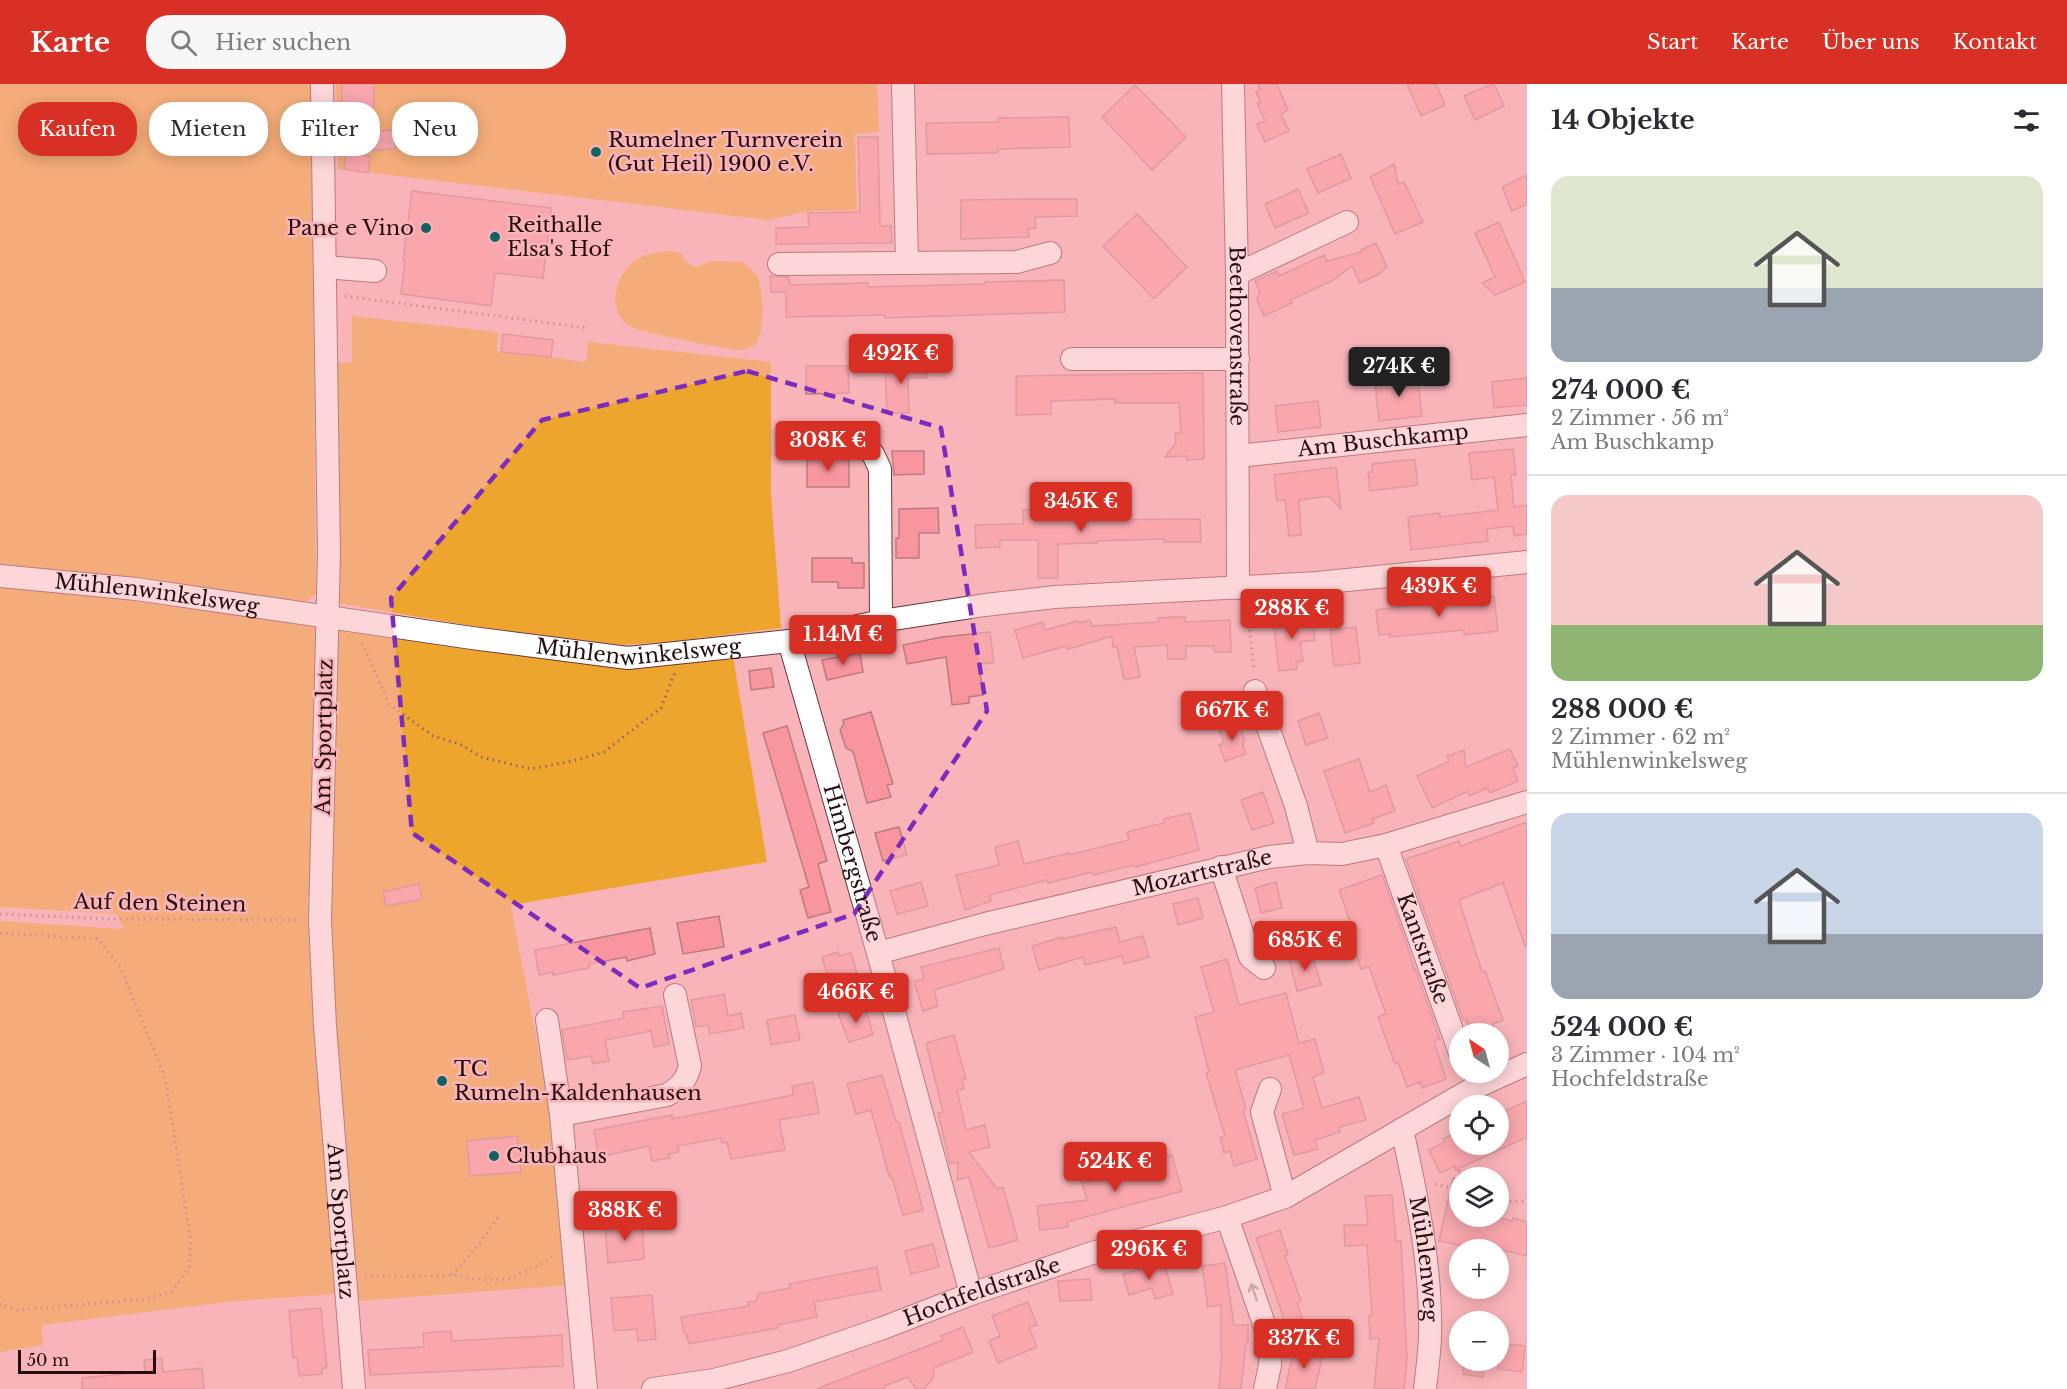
<!DOCTYPE html>
<html lang="de">
<head>
<meta charset="utf-8">
<style>
  :root { --surface:#fff; --page:#f7f7f7; --text:#2b2b33; --muted:#7c7c81; --line:#e1e1e2; --accent:#d93025 }
  body { margin:0; font-family:"Libre Baskerville",serif; background:var(--page); color:var(--text); height:100vh; display:flex; flex-direction:column; font-size:22px; white-space:nowrap }
  * { box-sizing:border-box; margin:0 }
  p { font-size:20px; color:var(--muted) }
  .icon { flex:none; width:33px; height:33px; fill:none; stroke:currentColor; stroke-width:2; stroke-linecap:round; stroke-linejoin:round }
  .map { position:relative; flex:1; overflow:hidden }
  .side { display:flex; flex-direction:column; background:var(--surface); width:540px }
  .side>* { flex:none }
  .top-card { position:absolute; left:18px; top:18px; width:570px; height:54px; display:flex; gap:12px }
  .needle { width:39px; rotate:324deg }
  .tools { position:absolute; left:1449px; top:939px; display:grid; gap:12px }
  .tools a { display:grid; place-items:center; width:60px; height:60px; border-radius:50%; background:var(--surface); box-shadow:0 3px 15px #0003; font-size:30px }
  .scale { position:absolute; left:18px; bottom:15px; width:138px; box-sizing:border-box; padding-left:6px; border:3px solid #260e10; border-top:0; font-size:16px; line-height:21px; white-space:nowrap; color:#260e10; -webkit-text-stroke:4px #f9b4b9; paint-order:stroke }
  .price { position:absolute; translate:-50% -51px; padding:0 14px; border-radius:6px; background:var(--accent); color:#fff; font-size:20px; line-height:39px; filter:drop-shadow(0 2px 3px #0008) }
  .price::after { content:''; position:absolute; left:50%; top:36px; width:18px; height:14px; margin-left:-9px; background:inherit; clip-path:polygon(0 0,100% 0,50% 100%) }
  .price.active { background:#222; color:#fff }
  ul { padding:0; list-style:none }
  li { display:grid; align-content:center; gap:12px; height:318px; padding:0 24px }
  li+li { border-top:2px solid var(--line) }
  li span { display:grid; place-items:center; height:186px; border-radius:18px; color:#555 }
  li>.icon { margin-inline-start:auto }
  span .icon { width:108px; height:108px; fill:#fffc; stroke-width:1 }
  li b { font-size:26px }
  h2 { display:flex; justify-content:space-between; align-items:center; height:72px; padding:0 24px; font-size:26px }
  .chip { padding:0 21px; border-radius:24px; background:var(--surface); box-shadow:0 3px 15px #0003; font-size:21px; line-height:54px }
  .chip.active { background:var(--accent); color:#fff }
  header { display:flex; align-items:center; gap:36px; box-sizing:border-box; height:84px; padding:0 30px; background:var(--accent); color:#fff }
  header strong { font-size:28px }
  nav { display:flex; gap:33px; margin-inline-start:auto; font-size:21px }
  .search { width:420px; height:54px; background:var(--page); display:flex; align-items:center; gap:15px; box-sizing:border-box; padding:0 21px; border-radius:24px; color:var(--muted); font-size:22px }
  main { display:flex; flex:1; min-height:0 }
  .map>svg:first-child { display:block }
  .green { fill:#eda52d }
  .building { fill:#f9959e; stroke:#bc7b80; stroke-width:1.5 }
  .lines { fill:none; stroke-linecap:round; stroke-linejoin:round }
  .minor-casing { stroke:#6d343a; stroke-width:24 }
  .path { stroke:#936467; stroke-width:3; stroke-dasharray:1.5 4.5; stroke-linecap:butt }
  .minor { stroke:#fff; stroke-width:22 }
  .oneway { stroke:#9d9393 }
  .marked { fill:none; stroke:#7b2cbf; stroke-width:4.5; stroke-dasharray:12 8; stroke-linejoin:round }
  .poi-dot { fill:#116262; stroke:#f9b4b9; stroke-width:2 }
  .labels { text-anchor:middle; stroke-width:5; stroke-linejoin:round; paint-order:stroke }
  .poi-label { font-size:21px; fill:#260e10; stroke:#f9b4b9; text-anchor:start }
  .street-label { font-size:21px; fill:#260e10; stroke:#f9b4b9 }
</style>
</head>
<body>
<header>
<strong>Karte</strong>
<div class="search"><svg class="icon" aria-label="search" viewBox="0 0 24 24"><circle cx="10" cy="10" r="6"/><path d="M15 15l6 6"/></svg>Hier suchen</div>
<nav><a>Start</a><a>Karte</a><a>Über uns</a><a>Kontakt</a></nav>
</header>
<main>
<div class="map">
<svg width="1527" height="1305" viewBox="0 0 1527 1305">
  <rect width="100%" height="100%" fill="#f9b4b9"/>
  <!-- green -->
  <path class="green" d="M0,0H311L316,510L301,521L0,480Z
    M336,0H877L879,48L855,50L857,126L808,127L769,136L338,85Z
    M667,167L681,169L686,178L696,183L713,177L743,178L758,192L763,220L761,248L755,261C750,263 744,267 738,266C722,264 635,248 626,240C607,222 616,189 636,176C645,170 656,169 667,167Z
    M352,232L498,248L497,267L586,278L588,258L771,278V410L781,544L668,558L622,561L472,542L337,519L334,279L352,278Z
    M0,503L136,517L481,567L628,584L733,572L767,778L511,821L552,1038L570,1201L357,1217L326,810L307,814L314,943L335,1210L227,1218L42,1241L43,1261L0,1268V837L124,845L117,830L0,823Z"/>
  <!-- building -->
  <path class="building" d="M342,0H374V24L342,25Z
    M1258,0H1277L1288,26L1281,30L1289,47L1265,58L1257,40L1265,37L1257,19L1261,18L1256,8L1260,6Z
    M1407,0H1436L1445,21L1421,32Z
    M1492,0H1494L1504,22L1475,36L1464,12Z
    M1135,1L1186,53L1152,86L1102,33Z
    M1069,33L1070,63L998,65V69L927,70L926,39L998,38V34Z
    M395,46V65L372,66V47Z
    M858,53H878L880,142H891L892,159L776,160V144L809,143L808,129L860,128Z
    M346,69L370,72L368,89L344,85Z
    M1341,70L1351,94L1318,109L1307,85Z
    M1394,80L1398,100L1404,98L1423,138L1395,150L1370,93Z
    M1527,91V120L1512,127L1502,103Z
    M1298,105L1309,129L1275,144L1265,120Z
    M412,107L551,124L543,194L495,189L491,222L401,210L405,178L403,177Z
    M1028,115H1077V132L1035,133L1036,144L1028,145L1029,153L961,155V116Z
    M1137,130L1187,183L1154,215L1103,162Z
    M1499,138L1525,198L1495,211L1482,199L1495,193L1475,149Z
    M1376,159L1387,183L1379,190L1360,199L1352,182L1332,197L1290,216L1292,219L1264,232L1257,216L1260,207L1255,197L1277,187L1279,192L1324,171L1327,177L1361,168V166Z
    M770,192L789,193L790,201L868,199V203L984,200L985,198L1064,196L1065,228L885,234V231L786,233V208H771Z
    M503,250L553,256L551,273L501,268Z
    M926,280L927,294H908L909,329H887L885,281Z
    M806,282H848L849,309L806,310Z
    M1203,289L1204,375L1187,376L1186,372L1165,373L1176,359L1175,349H1181L1179,319H1115V315L1051,317V330L1016,331V292Z
    M1417,289L1422,332L1379,337L1375,299L1396,296V291Z
    M1527,294V321L1494,324L1492,298Z
    M1318,317L1321,343L1278,348L1275,322Z
    M1513,365L1516,391H1511L1514,423L1527,421V450L1514,452L1513,442L1487,445L1488,457L1411,466L1408,433L1440,429V433L1498,426L1494,393L1472,396L1469,369Z
    M892,367H924V390L894,391Z
    M807,372L849,373V403H807Z
    M1407,376H1415L1418,401L1370,407L1368,388H1372V380Z
    M1336,383L1341,425L1329,412L1299,416L1301,451L1289,452L1285,416L1277,417L1274,391Z
    M938,424L939,449H919V474H896V454H899V425Z
    M1023,426H1082V436L1200,435L1201,458H1164V455L1097,457V459L1058,460V494H1038V456H1000V463L976,464L975,441L1023,440Z
    M812,474H852V479H864V504H838V498H812Z
    M1494,512L1498,547L1464,551V546L1390,553V550L1379,551L1376,526L1441,517L1442,520L1480,516V513Z
    M1312,531L1315,556L1300,558L1303,577L1296,578L1297,585L1279,587L1273,536Z
    M1175,533H1185V538L1230,536L1231,568H1214V562H1186V575H1168L1167,561L1134,563L1140,593L1124,596L1117,563H1113L1112,552L1076,563L1067,565L1066,562L1023,574L1015,546L1043,538L1045,546L1078,537L1079,539L1090,536L1092,542L1158,538V534Z
    M1356,543L1360,579L1334,582L1330,546Z
    M990,548L994,579L979,580L983,611L969,613V619L952,621L946,573L907,580L903,561L942,553Z
    M860,569L863,588L827,596L822,576Z
    M771,584L774,603L751,606L749,587Z
    M871,628L893,700L887,701L891,713L867,719L854,671L852,667L846,664L840,646L844,640L843,636Z
    M1319,629L1328,654L1306,661L1298,637Z
    M1239,639L1245,658L1242,659L1246,670L1225,677L1219,661L1224,659L1219,646Z
    M787,642L827,777L818,780L831,828L808,834L800,806L809,803L763,649Z
    M1510,665L1518,682L1513,684L1518,697L1490,709L1487,704L1469,712L1468,707L1432,724L1417,692L1449,677L1447,672L1464,666L1466,683Z
    M1359,675L1370,708L1386,701L1395,727L1372,735L1374,739L1345,749L1324,687Z
    M1263,708L1274,739L1252,746L1241,716Z
    M1190,729L1199,766L1135,783L1134,781L1093,791L1092,788L1048,799L1047,796L990,811L991,817L965,826L956,791L999,781L995,763L1018,757L1024,780L1069,769V771L1129,756L1127,749L1130,747L1164,739L1163,735Z
    M1527,738V861L1525,862L1503,799L1459,816L1482,888L1485,887L1503,936L1493,940L1496,950H1471L1466,935L1463,936L1406,775L1459,757L1461,762Z
    M899,743L907,771L883,777L875,749Z
    M1382,791L1407,861L1414,885L1415,884L1440,955L1434,957L1446,995L1422,1004L1420,998L1407,1003L1398,978L1395,980L1378,933L1386,930L1369,883L1361,885L1345,839L1350,837L1339,806Z
    M921,798L928,822L897,830L890,807Z
    M1276,798L1282,824L1261,829L1255,804Z
    M419,800L422,815L386,822L383,808Z
    M1198,814L1203,834L1178,841L1173,820Z
    M719,832L724,863L683,870L677,839Z
    M1116,843L1120,858L1143,852L1149,873L1124,880L1122,872L1085,881L1083,873L1039,886L1032,862L1062,853V855Z
    M650,844L655,870L627,877L626,873L589,880V884L553,891V888L539,891L535,866Z
    M999,864L1004,885L934,906L938,922L923,927L914,897L924,895L921,883Z
    M838,868L839,872L851,869L858,893L830,901L822,873Z
    M1312,869L1321,901L1297,907L1289,875Z
    M1227,875L1239,921L1286,909L1299,959L1315,955L1324,989L1313,993L1322,1024L1359,1013L1366,1036L1339,1043L1340,1048L1315,1056L1318,1065L1294,1071L1282,1030L1304,1024L1289,971L1235,986L1246,1025L1243,1026L1257,1075L1234,1082L1230,1067L1224,1069L1220,1053L1225,1052L1206,989L1209,988L1195,933L1214,928L1201,883Z
    M724,910L728,932L741,929L744,944L710,950L708,941L696,943L691,916Z
    M662,922L669,960L654,963L651,947L605,956L609,977L593,980L591,972L567,976L562,946L624,934L623,928Z
    M865,922L873,951L849,958L838,929Z
    M795,931L800,956L771,961L767,936Z
    M954,951L966,995L962,996L964,1005L957,1006L966,1046L985,1041L990,1063L969,1068L997,1105L1003,1103L1018,1156L989,1164L969,1093L957,1096L958,1078L950,1080L938,1029L943,1028L926,959Z
    M882,991L896,1038H899L923,1126L903,1131L891,1091L889,1092L871,1026L856,1030L847,1000Z
    M813,998L819,1029L779,1036L785,1066L731,1075L727,1058L722,1059L721,1054L678,1062L679,1068L669,1070L670,1074L652,1077L649,1062L599,1073L594,1046L672,1031V1035L793,1011L792,1002Z
    M1527,1017V1053L1460,1084V1090L1457,1085L1455,1086L1456,1082L1440,1089L1429,1066L1445,1058L1443,1055L1460,1047V1060H1498V1030Z
    M517,1052L521,1088L470,1092L467,1057Z
    M1172,1071L1182,1107L1067,1138L1068,1143L1040,1146L1037,1122L1087,1116L1082,1099L1149,1080L1148,1078Z
    M1453,1094L1460,1095V1132H1493L1512,1137L1513,1134L1527,1138V1172L1475,1159L1474,1164L1439,1157Z
    M1392,1111L1396,1158L1401,1157L1407,1275L1404,1305H1374L1379,1254L1370,1255L1369,1232L1372,1231L1367,1161L1345,1162L1344,1141H1368L1365,1112Z
    M642,1137L644,1175L608,1179L605,1142Z
    M1280,1146L1288,1171L1285,1172L1301,1217L1297,1219L1304,1239L1287,1244L1256,1154Z
    M933,1160L939,1183L911,1190L905,1167Z
    M1164,1179L1173,1210L1155,1215L1152,1204L1129,1211L1123,1190Z
    M1225,1179L1234,1241H1248V1258L1246,1259L1241,1305H1219L1222,1266H1221V1221L1208,1223L1202,1182Z
    M877,1183L881,1206L814,1218L817,1233L777,1241L778,1244L689,1260L686,1249H684L681,1233L749,1222L748,1218L756,1217L758,1210L790,1204L789,1200Z
    M1090,1195L1092,1216L1060,1217L1058,1197Z
    M652,1211L656,1255L638,1257L637,1245L614,1247L611,1214Z
    M1028,1218L1037,1241L1029,1243L1037,1263L998,1279L989,1257L1000,1252L992,1232Z
    M321,1224L327,1284H322V1290L299,1292L297,1273L293,1274L289,1227Z
    M963,1243L973,1268L934,1284L933,1294L924,1305H916L908,1293L884,1302L885,1305H816L943,1256L941,1252Z
    M451,1247L452,1257L562,1251L563,1282L370,1291L368,1266L424,1263L423,1249Z
    M1498,1259L1525,1262L1522,1288L1498,1285Z
    M1294,1265L1323,1271L1315,1305H1285Z
    M162,1274L163,1288L202,1284L204,1305H82V1294L145,1288L144,1276Z
    M1464,1276H1485L1483,1293L1463,1290Z"/>
  <g class="lines">
    <defs>
      <g id="minor">
        <path id="s1" d="M322,0L329,470L320,836L325,942L354,1305"/>
        <path d="M903,0L907,179"/>
        <path id="s2" d="M1233,0L1237,190L1238,504"/>
        <path d="M779,180L1017,178L1050,169"/>
        <path d="M325,183L375,187"/>
        <path d="M1237,190L1347,138"/>
        <path d="M1072,275H1238"/>
        <path d="M873,370L880,385L881,537"/>
        <path id="s3" d="M1238,372L1527,341"/>
        <path id="s4" d="M0,492L136,505L472,554L628,574L789,557L881,537L985,521L1055,513L1317,499L1527,478"/>
        <path id="s5" d="M789,557L878,869L971,1210"/>
        <path d="M1255,607L1296,722L1308,769"/>
        <path id="s6" d="M1386,761L1460,969"/>
        <path d="M1221,783L1250,873L1264,884"/>
        <path id="s7" d="M878,869L985,840L1269,773L1308,769L1342,770L1386,761L1527,718"/>
        <path d="M547,936L561,1031L586,1305"/>
        <path d="M1270,1005L1262,1028L1285,1113"/>
        <path d="M561,1031L667,1011C680,1003 686,997 690,982L675,911"/>
        <path id="s8" d="M1402,1045C1417,1113 1432,1184 1430,1255C1429,1271 1427,1288 1425,1305"/>
        <path d="M1227,1133L1271,1260L1270,1281L1265,1305"/>
        <path id="s9" d="M653,1305L714,1296L788,1277L883,1244L971,1210L1092,1169L1227,1133L1285,1113L1472,1005L1527,980"/>
      </g>
    </defs>
    <!-- minor casing -->
    <use href="#minor" class="minor-casing"/>
    <!-- path -->
    <path class="path" d="M345,212L587,244
      M1247,522L1254,587
      M362,559L389,620L433,652L460,660L481,673L531,685L573,677L604,668L661,624L675,588
      M0,830L110,835L301,836
      M0,849L98,855L121,884L165,994L191,1157L189,1184L172,1207L147,1215L18,1226L0,1220
      M1435,1100L1460,1106
      M1498,1115L1513,1118L1527,1117
      M365,1191L394,1193L452,1191L483,1196L509,1195L543,1179L553,1172
      M452,1191L480,1159L499,1132"/>
    <!-- minor -->
    <use href="#minor" class="minor"/>
  </g>
  <!-- one-way arrows -->
  <defs><path id="oneway-shaft" d="M-6 0H5M1.5-3L5.5 0L1.5 3" fill="none" stroke-width="1.6" stroke-linecap="round" stroke-linejoin="round" transform="scale(1.5)"/></defs>
  <use class="oneway" href="#oneway-shaft" transform="translate(1254 1208) rotate(-108)"/>
  <!-- marked area -->
  <path d="M0 0H1527V1305H0ZM747,287L941,344L987,627L854,830L640,904L412,749L391,514L542,336Z" fill="#f9b4b9" fill-opacity=".55" fill-rule="evenodd"/>
  <path class="marked" d="M747,287L941,344L987,627L854,830L640,904L412,749L391,514L542,336Z"/>
  <!-- markers -->
  <g class="poi-dot">
    <circle cx="596" cy="68" r="6"/>
    <circle cx="426" cy="144" r="6"/>
    <circle cx="495" cy="153" r="6"/>
    <circle cx="442" cy="997" r="6"/>
    <circle cx="494" cy="1072" r="6"/>
  </g>
  <g class="labels">
    <!-- poi labels -->
    <g class="poi-label">
      <text x="608" y="63">Rumelner Turnverein<tspan x="608" dy="24">(Gut Heil) 1900 e.V.</tspan></text>
      <text x="507" y="148">Reithalle<tspan x="507" dy="24">Elsa's Hof</tspan></text>
      <text x="414" y="151" text-anchor="end">Pane e Vino</text>
      <text x="454" y="992">TC<tspan x="454" dy="24">Rumeln-Kaldenhausen</tspan></text>
      <text x="506" y="1079">Clubhaus</text>
    </g>
    <!-- street labels -->
    <g class="street-label">
      <text dy="7" stroke="none"><textPath href="#s2" startOffset="252">Beethovenstraße</textPath></text>
      <text dy="7" stroke="none"><textPath href="#s3" startOffset="146">Am Buschkamp</textPath></text>
      <text dy="7" stroke="none"><textPath href="#s4" startOffset="158">Mühlenwinkelsweg</textPath></text>
      <text dy="7" stroke="none"><textPath href="#s4" startOffset="644">Mühlenwinkelsweg</textPath></text>
      <text transform="translate(324 653) rotate(-89)" y="7">Am Sportplatz</text>
      <text dy="7" stroke="none"><textPath href="#s5" startOffset="231">Himbergstraße</textPath></text>
      <text dy="7" stroke="none"><textPath href="#s7" startOffset="334">Mozartstraße</textPath></text>
      <text transform="translate(160 819) rotate(1)" y="7">Auf den Steinen</text>
      <text dy="7" stroke="none"><textPath href="#s6" startOffset="110">Kantstraße</textPath></text>
      <text dy="7" stroke="none"><textPath href="#s1" startOffset="1138">Am Sportplatz</textPath></text>
      <text dy="7" stroke="none"><textPath href="#s8" startOffset="132">Mühlenweg</textPath></text>
      <text dy="7" stroke="none"><textPath href="#s9" startOffset="344">Hochfeldstraße</textPath></text>
    </g>
  </g>
</svg>
<div class="tools">
<a><svg class="needle" viewBox="-14 -14 28 28"><path d="M0-13l5 13h-10z" fill="#e53935"/><path d="M0 13l5-13h-10z" fill="#7c7c81"/></svg></a>
<a><svg class="icon" aria-label="locate" viewBox="0 0 24 24"><circle cx="12" cy="12" r="6"/><path d="M12 2v4M12 18v4M2 12h4M18 12h4"/></svg></a>
<a><svg class="icon" aria-label="layers" viewBox="0 0 24 24"><path d="M12 4l9 5-9 5-9-5zM3 14l9 5 9-5"/></svg></a>
<a>+</a>
<a>−</a>
</div>
<div class="scale">50 m</div>
<b class="price" style="left:901px;top:301px">492K €</b>
<b class="price active" style="left:1399px;top:314px">274K €</b>
<b class="price" style="left:828px;top:388px">308K €</b>
<b class="price" style="left:1081px;top:449px">345K €</b>
<b class="price" style="left:1439px;top:534px">439K €</b>
<b class="price" style="left:1292px;top:556px">288K €</b>
<b class="price" style="left:843px;top:582px">1.14M €</b>
<b class="price" style="left:1232px;top:658px">667K €</b>
<b class="price" style="left:1305px;top:888px">685K €</b>
<b class="price" style="left:856px;top:940px">466K €</b>
<b class="price" style="left:1115px;top:1109px">524K €</b>
<b class="price" style="left:625px;top:1158px">388K €</b>
<b class="price" style="left:1149px;top:1197px">296K €</b>
<b class="price" style="left:1304px;top:1286px">337K €</b>
<div class="top-card">
<a class="chip active">Kaufen</a>
<a class="chip">Mieten</a>
<a class="chip">Filter</a>
<a class="chip">Neu</a>
</div>
</div>
<section class="side">
<h2>14 Objekte<svg class="icon" aria-label="filters" viewBox="0 0 24 24"><path d="M4 7h16M4 17h16"/><circle cx="9" cy="7" r="2"/><circle cx="15" cy="17" r="2"/></svg></h2>
<ul>
<li><span style="background:linear-gradient(#dfe7d0 60%,#9aa5b1 0)"><svg class="icon" aria-label="home" viewBox="0 0 24 24"><path d="M3 11l9-7 9 7M6 9v11h12V9"/></svg></span><div><b>274 000 €</b><p>2 Zimmer · 56 m²</p><p>Am Buschkamp</p></div></li>
<li><span style="background:linear-gradient(#f6c9c9 70%,#8fb573 0)"><svg class="icon" aria-label="home" viewBox="0 0 24 24"><path d="M3 11l9-7 9 7M6 9v11h12V9"/></svg></span><div><b>288 000 €</b><p>2 Zimmer · 62 m²</p><p>Mühlenwinkelsweg</p></div></li>
<li><span style="background:linear-gradient(#c9d6e8 65%,#9aa5b1 0)"><svg class="icon" aria-label="home" viewBox="0 0 24 24"><path d="M3 11l9-7 9 7M6 9v11h12V9"/></svg></span><div><b>524 000 €</b><p>3 Zimmer · 104 m²</p><p>Hochfeldstraße</p></div></li>
</ul>
</section>
</main>
</body>
</html>
